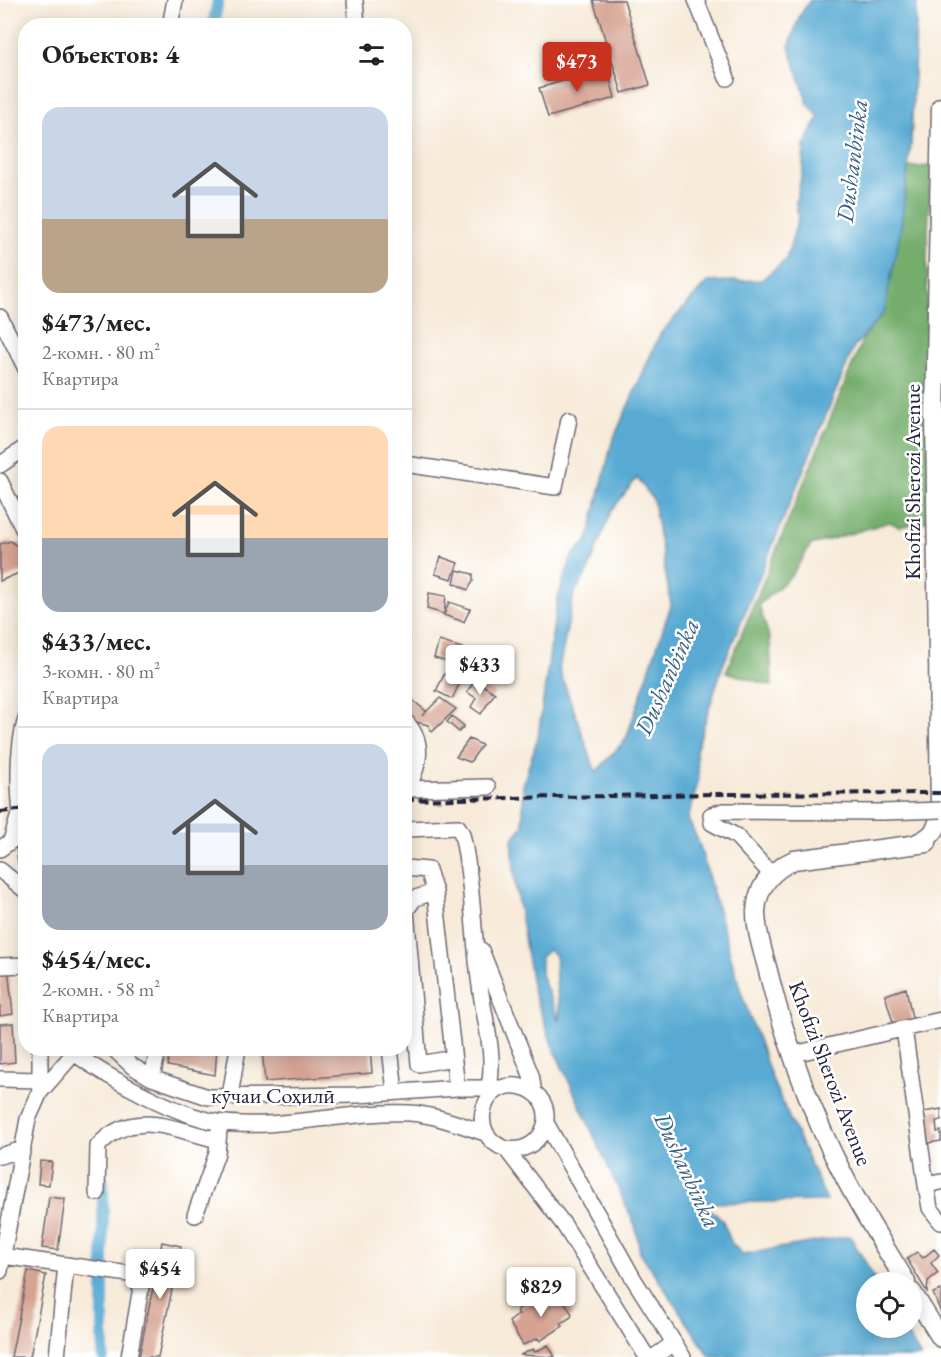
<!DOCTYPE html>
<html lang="ru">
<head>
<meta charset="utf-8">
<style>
  :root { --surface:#fff; --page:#f6f6f6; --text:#222; --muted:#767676; --line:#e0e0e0; --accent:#c8321e }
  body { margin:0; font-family:"EB Garamond",serif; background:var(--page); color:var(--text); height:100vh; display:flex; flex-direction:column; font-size:22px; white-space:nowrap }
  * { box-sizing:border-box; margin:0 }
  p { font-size:20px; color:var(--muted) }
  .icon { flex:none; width:33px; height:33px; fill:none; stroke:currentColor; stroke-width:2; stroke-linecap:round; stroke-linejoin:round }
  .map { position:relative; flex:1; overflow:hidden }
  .panel { position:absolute; left:18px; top:18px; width:394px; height:1038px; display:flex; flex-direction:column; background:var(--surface); border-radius:24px; box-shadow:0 3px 15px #0003 }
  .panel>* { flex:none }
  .buttons { position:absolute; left:856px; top:1272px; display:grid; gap:12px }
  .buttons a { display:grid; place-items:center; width:66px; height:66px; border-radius:50%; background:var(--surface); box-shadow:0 3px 15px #0003; font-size:30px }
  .price { position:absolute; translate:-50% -51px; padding:0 14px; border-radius:6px; background:#fff; color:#222; font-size:20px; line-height:39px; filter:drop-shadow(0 2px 3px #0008) }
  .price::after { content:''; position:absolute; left:50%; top:36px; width:18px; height:14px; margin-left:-9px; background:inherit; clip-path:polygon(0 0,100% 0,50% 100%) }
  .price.on { background:var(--accent); color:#fff }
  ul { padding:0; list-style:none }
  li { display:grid; align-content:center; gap:12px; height:318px; padding:0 24px }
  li+li { border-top:2px solid var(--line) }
  li span { display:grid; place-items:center; height:186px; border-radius:18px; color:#555 }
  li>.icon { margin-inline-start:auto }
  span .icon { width:108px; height:108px; fill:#fffc; stroke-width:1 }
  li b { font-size:26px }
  h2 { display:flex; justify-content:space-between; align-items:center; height:72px; padding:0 24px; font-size:26px }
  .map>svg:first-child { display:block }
  .forest { fill:#74ad6c; stroke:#4b6854; stroke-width:1.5 }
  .water { fill:#58aad3; stroke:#3d6687; stroke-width:1.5; fill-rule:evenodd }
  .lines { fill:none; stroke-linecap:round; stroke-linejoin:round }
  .canal { stroke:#58aad3; stroke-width:12 }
  .building { fill:#d6a392 }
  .minor-casing { stroke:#6d6872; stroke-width:18 }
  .major-casing { stroke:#6d6872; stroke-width:21 }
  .minor { stroke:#fff; stroke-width:15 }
  .major { stroke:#fff; stroke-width:18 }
  .rail { stroke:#22223b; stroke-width:4; stroke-dasharray:9 4.5; stroke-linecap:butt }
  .minor-bridge-casing { stroke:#6d6872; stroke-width:18; stroke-linecap:butt }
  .minor-bridge { stroke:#fff; stroke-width:15 }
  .labels { text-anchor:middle; stroke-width:5; stroke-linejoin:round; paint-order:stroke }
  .street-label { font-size:22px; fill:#22223b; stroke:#fff }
  .water-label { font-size:24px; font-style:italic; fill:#3a5f7f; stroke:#fff }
</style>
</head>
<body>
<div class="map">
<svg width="941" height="1357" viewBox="0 0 941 1357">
  <rect width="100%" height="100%" fill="#fff"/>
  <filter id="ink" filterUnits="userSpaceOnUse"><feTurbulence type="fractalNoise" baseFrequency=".0167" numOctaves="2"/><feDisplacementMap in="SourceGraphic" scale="12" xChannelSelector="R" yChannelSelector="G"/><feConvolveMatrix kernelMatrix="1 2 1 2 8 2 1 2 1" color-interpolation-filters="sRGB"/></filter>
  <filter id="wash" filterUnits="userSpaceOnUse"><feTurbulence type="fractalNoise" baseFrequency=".008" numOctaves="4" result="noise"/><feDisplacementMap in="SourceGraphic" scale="24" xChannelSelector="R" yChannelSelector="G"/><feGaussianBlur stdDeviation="1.35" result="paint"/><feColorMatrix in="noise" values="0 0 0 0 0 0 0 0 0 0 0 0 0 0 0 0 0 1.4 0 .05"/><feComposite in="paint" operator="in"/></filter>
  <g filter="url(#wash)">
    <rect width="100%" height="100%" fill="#f7ead8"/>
    <!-- forest -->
    <path class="forest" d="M931,166L927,259L928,521L899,527L890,522L811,545L791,576L759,605L770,640L772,686L726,672L879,300L901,168Z"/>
    <!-- water -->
    <path class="water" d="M810,0H917L911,144L901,228L884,313L854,347L722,668L696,751L699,779L688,819L699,843L741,992L774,1084L827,1201L703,1203L722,1219L732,1244L743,1254L850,1236L877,1282H867V1328H903L921,1357H710L640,1252L635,1225L553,1047L533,991L515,884L512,839L523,826V784L538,737L557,600L572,556L588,540L612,442L660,334L707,282L761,280L786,260L798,219L796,201L803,168L804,145L819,117L808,104L789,47L799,17ZM637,478L653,499L671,605L626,739L596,772L559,669L574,594L588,571L612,510ZM549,950L556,956C553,977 560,1000 559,1021L541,974V957Z"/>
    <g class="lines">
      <!-- canal -->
      <path class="canal" d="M213,26L218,0
        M103,1182V1357"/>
    </g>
    <g id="blocks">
      <!-- building -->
      <path class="building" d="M593,0H624L650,85L622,93Z
        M607,68L615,98L548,117L539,88Z
        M11,541L15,545L23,542L26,570L0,581V544Z
        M441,557L458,563L452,579L435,574Z
        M457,570L473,574V581L468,590L454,583Z
        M429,593L446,596L444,614L427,609Z
        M449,602L470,609L464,622L444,615Z
        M439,641L462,648L458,665L434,658Z
        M479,659L492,666L483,683L470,676Z
        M445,673L461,680L452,699L436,691Z
        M475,680L495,693L481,714L471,707L476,698L467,692Z
        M405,694L426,711L422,716L440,698L456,709L432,732L428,725L416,722L405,711Z
        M452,716L464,726L459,732L447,722Z
        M469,739L482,745L470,762L456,757Z
        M8,968L13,1014L0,1016V969Z
        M906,988L913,1023L894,1026L885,995Z
        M13,1023L15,1062L0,1064V1024Z
        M169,1048H217L215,1075L168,1066Z
        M262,1048H370L372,1073L265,1082Z
        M941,1109V1120L936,1121L937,1132L941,1131V1141L928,1143L924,1112Z
        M40,1161L52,1162L49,1185L38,1184Z
        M49,1197L65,1199L58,1250L42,1248Z
        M162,1242L181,1246L158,1357H139Z
        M934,1249L939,1255L931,1263L938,1273L928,1281L927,1292L907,1259L917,1252L923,1258Z
        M28,1271L46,1275L30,1357H11Z
        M941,1290V1313L933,1293Z
        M554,1291H558L572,1314L571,1317L561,1323L563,1326L540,1341L538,1338L523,1345L509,1322L519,1314L517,1310L543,1294L545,1296Z
        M548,1345L555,1357L520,1355L533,1349L535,1352Z"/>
    </g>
  </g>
  <g filter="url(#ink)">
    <use href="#blocks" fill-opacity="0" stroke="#6d6872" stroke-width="1.5"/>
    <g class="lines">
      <defs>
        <path id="minor" d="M355,0L357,26
          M696,0L727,78
          M170,26L175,0
          M0,317L26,369
          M405,464L555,487L569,419
          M0,465L26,447
          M0,481L26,535
          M26,718C13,761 21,817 26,861
          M405,721C426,743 419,764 408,789H405
          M408,789L488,787
          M405,829L458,827L462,834C473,883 473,936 480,986C484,1020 496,1053 489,1087
          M0,849L11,841L18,818
          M405,868L428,870L435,892L457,1088
          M0,870L26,891
          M771,874L736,836L712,823L711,815L723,811L883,812
          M435,892L415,898L406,910L419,1064L454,1058
          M481,950L531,1075L534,1093
          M0,966L26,965
          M904,1029L926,1185L941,1182
          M113,1048L132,1066L152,1078L208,1097L358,1095L457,1088H502
          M390,1048L395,1092
          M794,1054L941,1020
          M152,1078L158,1048
          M0,1079L40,1080
          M40,1092V1048
          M230,1096L238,1048
          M546,1123L633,1278L683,1357
          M506,1149C549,1156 562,1097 522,1087C482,1077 465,1135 506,1149L564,1225L647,1357
          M0,1156L23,1149
          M926,1185L930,1208L941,1222
          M97,1193L98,1146C132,1107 175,1130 218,1140
          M195,1215L217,1153L219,1131
          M3,1256L143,1276L129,1357
          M0,1271L28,1119L40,1092L74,1053C108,1078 176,1115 217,1122C280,1131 348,1110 410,1113C436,1115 461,1125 485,1133
          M57,1357L66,1265
          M654,1357L674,1343"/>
        <path id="major" d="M915,844C932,837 938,830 940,812L935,415L941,107
          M906,1282C885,1247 862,1212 844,1176C813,1117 786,1043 770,979C765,957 756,934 756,912C757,886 772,870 794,860L927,843
          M912,1292L941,1338"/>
      </defs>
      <!-- minor casing -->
      <use href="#minor" class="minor-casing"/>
      <!-- major casing -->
      <use href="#major" class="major-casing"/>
      <!-- minor -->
      <use href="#minor" class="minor"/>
      <!-- major -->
      <use href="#major" class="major"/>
      <!-- rail -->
      <path class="rail" d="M405,800L713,794L941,793
        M0,812L26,809"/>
      <defs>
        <path id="minor-bridge" d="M883,812L941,810"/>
      </defs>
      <!-- minor-bridge casing -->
      <use href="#minor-bridge" class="minor-bridge-casing"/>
      <!-- minor-bridge -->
      <use href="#minor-bridge" class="minor-bridge"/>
    </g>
  </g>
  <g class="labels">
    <!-- street labels -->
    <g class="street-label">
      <text transform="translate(912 482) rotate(-90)" y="8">Khofizi Sherozi Avenue</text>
      <text transform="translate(831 1073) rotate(69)" y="8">Khofizi Sherozi Avenue</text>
      <text x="273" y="1103">кӯчаи Соҳилӣ</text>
    </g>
    <!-- water labels -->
    <g class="water-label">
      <text transform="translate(852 161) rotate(-83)" y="8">Dushanbinka</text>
      <text transform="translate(667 677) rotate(-66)" y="8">Dushanbinka</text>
      <text transform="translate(687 1170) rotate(65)" y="8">Dushanbinka</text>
    </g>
  </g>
</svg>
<div class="buttons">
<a><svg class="icon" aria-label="locate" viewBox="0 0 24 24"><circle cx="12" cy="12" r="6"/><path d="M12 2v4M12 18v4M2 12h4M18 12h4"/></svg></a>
</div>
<b class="price on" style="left:577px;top:93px">$473</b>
<b class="price" style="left:480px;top:696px">$433</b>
<b class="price" style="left:160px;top:1300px">$454</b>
<b class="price" style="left:541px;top:1318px">$829</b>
<section class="panel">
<h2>Объектов: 4<svg class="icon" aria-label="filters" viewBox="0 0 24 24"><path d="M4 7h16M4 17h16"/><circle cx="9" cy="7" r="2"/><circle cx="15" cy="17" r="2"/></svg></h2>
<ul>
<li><span style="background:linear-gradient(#c9d6e8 60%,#b9a48a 0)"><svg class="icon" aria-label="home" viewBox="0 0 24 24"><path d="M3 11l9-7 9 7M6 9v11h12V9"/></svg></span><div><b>$473/мес.</b><p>2-комн. · 80 m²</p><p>Квартира</p></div></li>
<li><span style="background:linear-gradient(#ffd9b3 60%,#9aa5b1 0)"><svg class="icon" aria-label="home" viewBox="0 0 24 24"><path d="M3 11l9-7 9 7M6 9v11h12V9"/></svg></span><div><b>$433/мес.</b><p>3-комн. · 80 m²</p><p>Квартира</p></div></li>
<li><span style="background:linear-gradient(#c9d6e8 65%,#9aa5b1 0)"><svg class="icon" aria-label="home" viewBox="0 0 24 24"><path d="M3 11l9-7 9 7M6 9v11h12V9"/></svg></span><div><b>$454/мес.</b><p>2-комн. · 58 m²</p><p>Квартира</p></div></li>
</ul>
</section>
</div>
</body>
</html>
